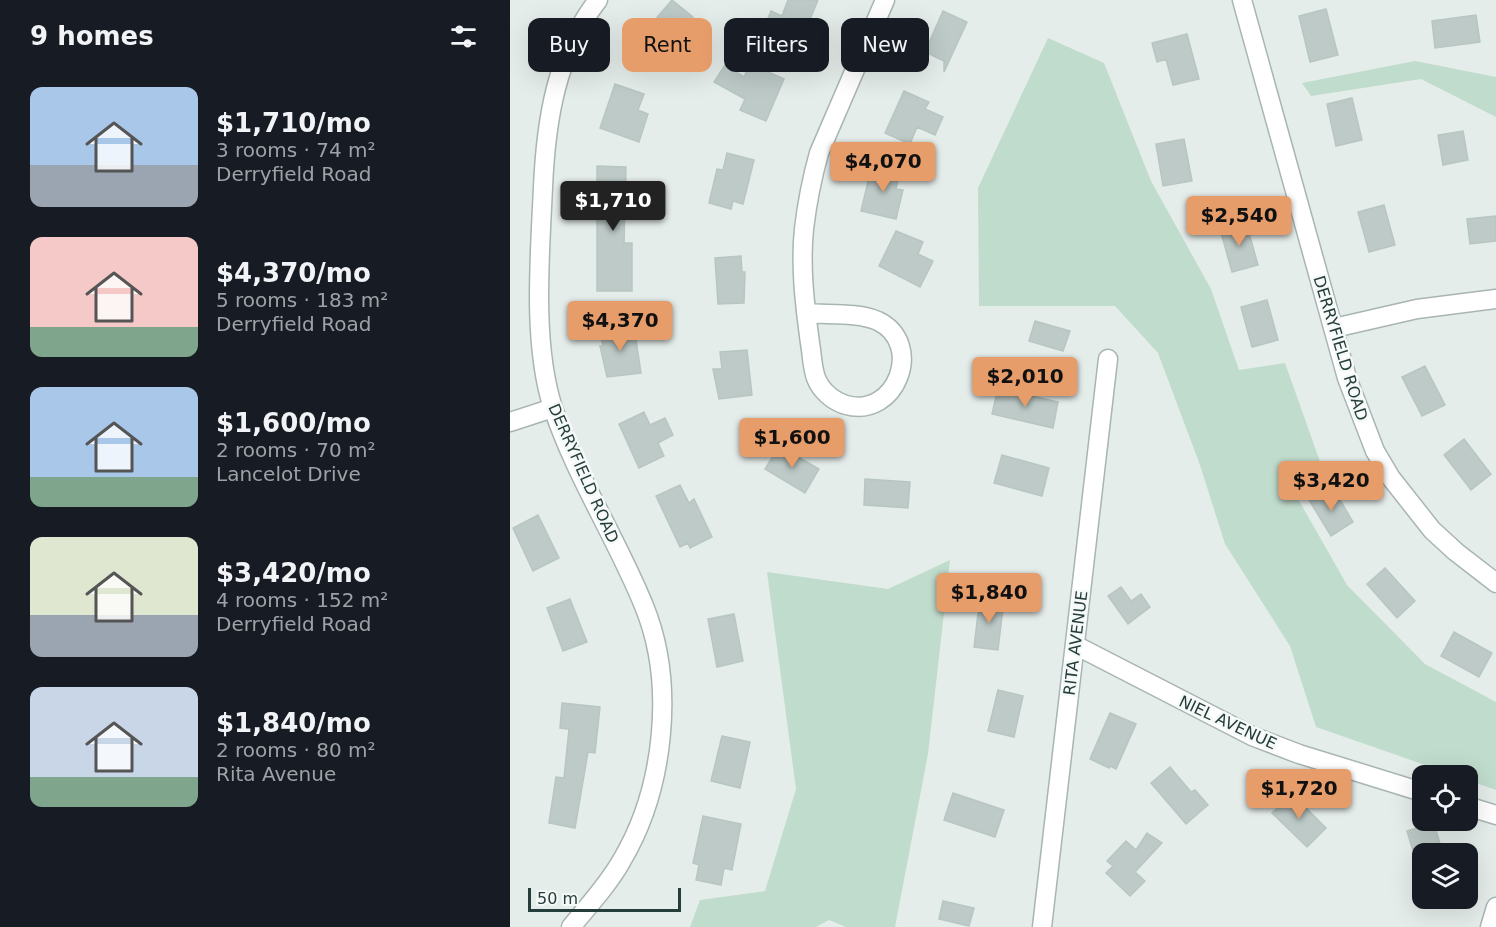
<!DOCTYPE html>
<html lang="en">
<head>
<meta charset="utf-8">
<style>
  :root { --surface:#171b24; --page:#20242c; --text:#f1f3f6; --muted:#9ea1a6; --accent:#e69d6a }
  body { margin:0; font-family:"DejaVu Sans",sans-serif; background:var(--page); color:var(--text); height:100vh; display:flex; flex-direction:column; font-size:22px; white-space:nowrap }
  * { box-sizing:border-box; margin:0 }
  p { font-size:20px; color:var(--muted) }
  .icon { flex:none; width:33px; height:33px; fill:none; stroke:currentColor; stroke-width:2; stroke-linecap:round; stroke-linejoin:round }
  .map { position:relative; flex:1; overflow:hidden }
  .drawer { display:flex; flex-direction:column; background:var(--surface); width:510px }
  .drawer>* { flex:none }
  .banner { position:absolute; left:18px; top:18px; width:570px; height:54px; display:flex; gap:12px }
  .buttons { position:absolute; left:902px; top:765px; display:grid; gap:12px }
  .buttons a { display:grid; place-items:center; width:66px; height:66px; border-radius:12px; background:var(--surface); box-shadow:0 6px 24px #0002; font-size:30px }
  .scale { position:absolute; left:18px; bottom:15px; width:153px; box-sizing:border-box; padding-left:6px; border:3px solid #253d3b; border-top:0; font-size:16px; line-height:21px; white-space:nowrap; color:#253d3b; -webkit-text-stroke:4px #f5f9f8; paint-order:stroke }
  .price { position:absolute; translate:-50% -51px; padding:0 14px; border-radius:6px; background:var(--accent); color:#111; font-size:20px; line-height:39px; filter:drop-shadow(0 2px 3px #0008) }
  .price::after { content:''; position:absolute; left:50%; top:36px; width:18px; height:14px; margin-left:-9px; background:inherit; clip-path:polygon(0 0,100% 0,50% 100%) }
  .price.selected { background:#222; color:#fff }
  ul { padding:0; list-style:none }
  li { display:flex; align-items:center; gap:18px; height:150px; padding:0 30px }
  li span { display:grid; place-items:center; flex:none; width:168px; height:120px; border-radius:12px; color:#555 }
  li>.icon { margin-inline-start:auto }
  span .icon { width:72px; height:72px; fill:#fffc; stroke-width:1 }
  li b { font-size:26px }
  h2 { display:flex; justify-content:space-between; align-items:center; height:72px; padding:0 30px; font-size:26px }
  .tag { padding:0 21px; border-radius:12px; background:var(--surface); box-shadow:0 6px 24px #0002; font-size:21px; line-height:54px }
  .tag.selected { background:var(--accent); color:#111 }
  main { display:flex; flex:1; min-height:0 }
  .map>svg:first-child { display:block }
  .green { fill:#c0dccc }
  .building { fill:#bdcac7; stroke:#b8c6c2; stroke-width:1.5 }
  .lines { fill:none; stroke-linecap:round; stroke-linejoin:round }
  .street-casing { stroke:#a8b5b3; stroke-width:21 }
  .street { stroke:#fff; stroke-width:18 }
  .labels { text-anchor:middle; stroke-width:5; stroke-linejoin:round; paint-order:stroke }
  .street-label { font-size:16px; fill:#253d3b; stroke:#f5f9f8 }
</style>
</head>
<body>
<main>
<section class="drawer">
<h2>9 homes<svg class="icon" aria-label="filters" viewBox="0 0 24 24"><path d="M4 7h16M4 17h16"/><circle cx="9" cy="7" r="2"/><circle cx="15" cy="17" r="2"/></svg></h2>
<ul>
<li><span style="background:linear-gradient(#a9c7e8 65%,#9aa5b1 0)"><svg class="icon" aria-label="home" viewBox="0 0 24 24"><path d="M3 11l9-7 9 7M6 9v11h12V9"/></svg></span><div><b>$1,710/mo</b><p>3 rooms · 74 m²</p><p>Derryfield Road</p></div></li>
<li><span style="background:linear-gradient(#f6c9c9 75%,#7fa58c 0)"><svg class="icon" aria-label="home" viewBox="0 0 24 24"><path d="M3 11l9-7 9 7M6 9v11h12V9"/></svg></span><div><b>$4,370/mo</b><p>5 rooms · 183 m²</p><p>Derryfield Road</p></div></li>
<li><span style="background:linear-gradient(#a9c7e8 75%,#7fa58c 0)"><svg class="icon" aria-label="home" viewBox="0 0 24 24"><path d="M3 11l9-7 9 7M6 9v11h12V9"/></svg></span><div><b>$1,600/mo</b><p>2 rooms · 70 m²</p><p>Lancelot Drive</p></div></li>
<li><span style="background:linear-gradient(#dfe7d0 65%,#9aa5b1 0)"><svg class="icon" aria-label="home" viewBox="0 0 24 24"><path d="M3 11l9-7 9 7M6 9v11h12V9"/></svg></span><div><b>$3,420/mo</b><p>4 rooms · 152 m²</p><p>Derryfield Road</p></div></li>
<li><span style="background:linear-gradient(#c9d6e8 75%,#7fa58c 0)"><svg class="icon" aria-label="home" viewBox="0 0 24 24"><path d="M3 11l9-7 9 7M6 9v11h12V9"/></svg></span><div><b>$1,840/mo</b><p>2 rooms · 80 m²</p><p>Rita Avenue</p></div></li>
</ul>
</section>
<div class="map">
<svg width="986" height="927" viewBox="0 0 986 927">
  <rect width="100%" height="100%" fill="#e5edeb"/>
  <!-- green -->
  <path class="green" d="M538,38L594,63L641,181L701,289L729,370L775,363L813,470L783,490L837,585L915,664L986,702V790L957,780V776L944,775L806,727L780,646L715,544L690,465L648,353L605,306H469L468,188Z
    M905,61L986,77V117L911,79L801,96L792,83Z
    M440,560L418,754L385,927H336L319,920L306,927H180L190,900L255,891L286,789L257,572L378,589Z"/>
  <!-- building -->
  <path class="building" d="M162,0L183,17L154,53L132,35Z
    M278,0H308L290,43L254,28L261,11L272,16Z
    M816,9L828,55L800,62L789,16Z
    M433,11L457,22L434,72V61L415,52Z
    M966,15L970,42L925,48L922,21Z
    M677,34L689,79L663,85L656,59L647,62L642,43Z
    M240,64L274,79L256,121L230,110L235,99L204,82L215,65L234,77Z
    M105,84L134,94L128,110L138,114L129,142L90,128Z
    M394,91L419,102L415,109L433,117L425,135L407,127L400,144L375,133Z
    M842,98L852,140L826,146L817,104Z
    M953,131L958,160L933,165L928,135Z
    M674,139L682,181L653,186L646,144Z
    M217,153L244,160L233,204L223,201L221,209L199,203L207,169L213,170Z
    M362,165L390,171L386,189L393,190L386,219L351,211Z
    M87,166L116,167L114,243H122V291H87Z
    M874,205L885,245L859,252L848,212Z
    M986,216V241L960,244L957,219Z
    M736,222L748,265L722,272L710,229Z
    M386,231L413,242L408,254L423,261L410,287L369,266Z
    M231,256L232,272H235L234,303L208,304L205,258Z
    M757,300L768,340L742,347L731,307Z
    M525,321L560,331L553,351L519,341Z
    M124,326L131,373L97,377L90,346H93L90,331Z
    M237,350L242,395L209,399L203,369H212L210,352Z
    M915,366L935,405L912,416L892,377Z
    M488,388L548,402L543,428L482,414Z
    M134,412L140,425L155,418L163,435L148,443L154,456L129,468L109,424Z
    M954,439L981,474L961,490L934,455Z
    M269,446L309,469L295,493L255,469Z
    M492,455L539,468L532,496L484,483Z
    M355,479L400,482L398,508L354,505Z
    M170,485L179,503L184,499L202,537L180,548L178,543L170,547L146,496Z
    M819,487L826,500L829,498L843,522L821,536L799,500Z
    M28,515L49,558L23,571L3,528Z
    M875,568L905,601L887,618L857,584Z
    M611,587L621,601L631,594L640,607L618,624L598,596Z
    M470,597L494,600L488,650L464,647Z
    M60,599L77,642L53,651L37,608Z
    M224,614L233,661L207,667L198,619Z
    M944,632L982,653L969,677L931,656Z
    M488,690L513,696L504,737L478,731Z
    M52,703L90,707L85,753L78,752L65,828L39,823L46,777L54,778L59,729L50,728Z
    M600,713L626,724L606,769L600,766L599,768L580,759Z
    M212,736L240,742L230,788L201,781Z
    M660,767L681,792L685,790L698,805L676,824L641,783Z
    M443,793L494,810L485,837L434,820Z
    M782,794L816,828L797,847L762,813Z
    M193,816L231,824L222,870L214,868L211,885L186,880L189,865L183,863Z
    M924,823L933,854H904L897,831Z
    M637,833L652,843L625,872L635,881L620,896L596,873L603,866L597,861L616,841L626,850Z
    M433,901L464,908L459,926L429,919Z"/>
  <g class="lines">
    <defs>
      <path id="street" d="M732,0L837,378L865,451L881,478L922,530L946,552L986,583
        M296,313C318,315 348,312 368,321C415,344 386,419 336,405C323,401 311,391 306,378C302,367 302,354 300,343C295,306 290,267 294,229C297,203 302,178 309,153L375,0
        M824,328L907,309L986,299
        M0,422L43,408
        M565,645L742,736L789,754L912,792
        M957,806L986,815
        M61,927C79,905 98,885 112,860C154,789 166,684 134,606C107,539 66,477 43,408C22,343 30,255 33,187C36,120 46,54 88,0
        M532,927L598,359
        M980,927L986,907"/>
    </defs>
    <!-- street casing -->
    <use href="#street" class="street-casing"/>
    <!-- street -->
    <use href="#street" class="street"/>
  </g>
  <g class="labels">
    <!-- street labels -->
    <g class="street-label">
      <text transform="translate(831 348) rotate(73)" y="6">DERRYFIELD ROAD</text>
      <text transform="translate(74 473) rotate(66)" y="6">DERRYFIELD ROAD</text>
      <text transform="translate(565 643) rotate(-83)" y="6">RITA AVENUE</text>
      <text transform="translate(718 722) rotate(25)" y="6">NIEL AVENUE</text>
    </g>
  </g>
</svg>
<div class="buttons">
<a><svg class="icon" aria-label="locate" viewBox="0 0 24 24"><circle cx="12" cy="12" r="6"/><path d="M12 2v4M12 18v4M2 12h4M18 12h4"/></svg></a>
<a><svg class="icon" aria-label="layers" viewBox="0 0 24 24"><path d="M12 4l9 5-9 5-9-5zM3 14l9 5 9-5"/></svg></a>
</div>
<div class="scale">50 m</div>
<b class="price" style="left:373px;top:193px">$4,070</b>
<b class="price selected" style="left:103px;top:232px">$1,710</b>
<b class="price" style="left:729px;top:247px">$2,540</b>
<b class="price" style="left:110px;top:352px">$4,370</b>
<b class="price" style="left:515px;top:408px">$2,010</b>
<b class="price" style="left:282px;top:469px">$1,600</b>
<b class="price" style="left:821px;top:512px">$3,420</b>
<b class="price" style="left:479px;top:624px">$1,840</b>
<b class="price" style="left:789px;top:820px">$1,720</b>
<div class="banner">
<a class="tag">Buy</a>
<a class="tag selected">Rent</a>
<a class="tag">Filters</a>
<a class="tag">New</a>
</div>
</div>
</main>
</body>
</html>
